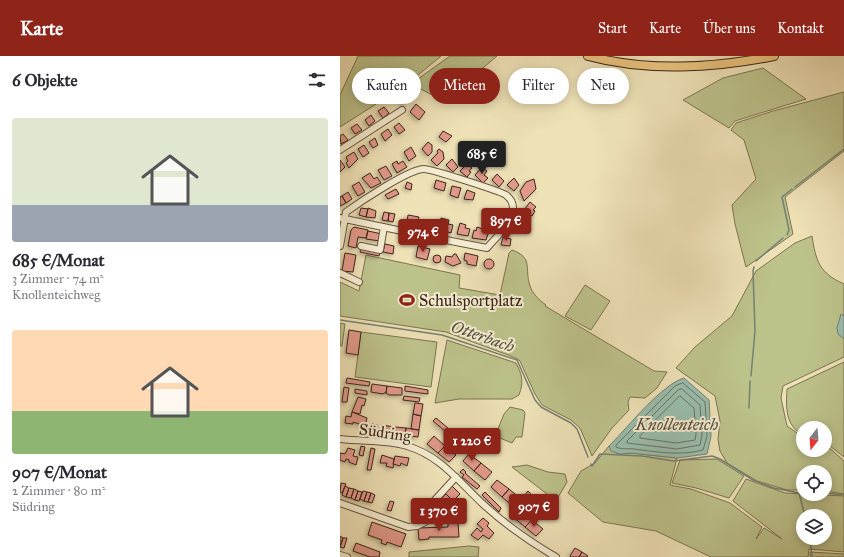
<!DOCTYPE html>
<html lang="de">
<head>
<meta charset="utf-8">
<style>
  :root { --surface:#fff; --page:#f7f7f7; --text:#2b2b33; --muted:#7c7c81; --accent:#8f2418 }
  body { margin:0; font-family:"IM FELL Great Primer",serif; background:var(--page); color:var(--text); height:100vh; display:flex; flex-direction:column; font-size:15px; white-space:nowrap }
  * { box-sizing:border-box; margin:0 }
  p { font-size:13px; color:var(--muted) }
  .icon { flex:none; width:22px; height:22px; fill:none; stroke:currentColor; stroke-width:2; stroke-linecap:round; stroke-linejoin:round }
  .map { position:relative; flex:1; overflow:hidden }
  .drawer { display:flex; flex-direction:column; background:var(--surface); width:340px }
  .drawer>* { flex:none }
  .guide { position:absolute; left:12px; top:12px; width:380px; height:36px; display:flex; gap:8px }
  .needle { width:26px; rotate:197deg }
  .tools { position:absolute; left:456px; top:365px; display:grid; gap:8px }
  .tools a { display:grid; place-items:center; width:36px; height:36px; border-radius:50%; background:var(--surface); box-shadow:0 2px 10px #0003; font-size:20px }
  .price { position:absolute; translate:-50% -34px; padding:0 9px; border-radius:4px; background:var(--accent); color:#fff; font-size:13px; line-height:26px; filter:drop-shadow(0 1px 2px #0008) }
  .price::after { content:''; position:absolute; left:50%; top:24px; width:12px; height:9px; margin-left:-6px; background:inherit; clip-path:polygon(0 0,100% 0,50% 100%) }
  .price.active { background:#222; color:#fff }
  ul { padding:0; list-style:none }
  li { display:grid; align-content:center; gap:8px; height:212px; padding:0 12px }
  li span { display:grid; place-items:center; height:124px; border-radius:4px; color:#555 }
  li>.icon { margin-inline-start:auto }
  span .icon { width:72px; height:72px; fill:#fffc; stroke-width:1 }
  li b { font-size:17px }
  h2 { display:flex; justify-content:space-between; align-items:center; height:48px; padding:0 12px; font-size:17px }
  .chip { padding:0 14px; border-radius:18px; background:var(--surface); box-shadow:0 2px 10px #0003; font-size:14px; line-height:36px }
  .chip.active { background:var(--accent); color:#fff }
  header { display:flex; align-items:center; gap:24px; box-sizing:border-box; height:56px; padding:0 20px; background:var(--accent); color:#fff }
  header strong { font-size:19px }
  nav { display:flex; gap:22px; margin-inline-start:auto; font-size:14px }
  main { display:flex; flex:1; min-height:0 }
  .map>svg:first-child { display:block }
  .green { fill:#bdc28b; stroke:#7c7452; fill-rule:evenodd }
  .water { fill:#99beae; stroke:#748173 }
  .lines { fill:none; stroke-linecap:round; stroke-linejoin:round }
  .shore { stroke:#6a7264; stroke-width:1 }
  .stream { stroke:#748173; stroke-width:1.5 }
  .building { fill:#e09889; stroke:#3c261a; filter:url(#shadow) }
  .minor-casing { stroke:#685541; stroke-width:8 }
  .major-casing { stroke:#3c261a; stroke-width:10 }
  .minor { stroke:#f4ecd0; stroke-width:6 }
  .major { stroke:#e7c07b; stroke-width:8 }
  .labels { text-anchor:middle; stroke-width:4; stroke-linejoin:round; paint-order:stroke }
  .poi-label { font-size:16px; fill:#3c261a; stroke:#f4ecd0; text-anchor:start }
  .street-label { font-size:16px; fill:#3c261a; stroke:#f4ecd0 }
  .water-label { font-size:17px; font-style:italic; fill:#534c3f; stroke:#f4ecd0 }
</style>
</head>
<body>
<header>
<strong>Karte</strong>
<nav><a>Start</a><a>Karte</a><a>Über uns</a><a>Kontakt</a></nav>
</header>
<main>
<section class="drawer">
<h2>6 Objekte<svg class="icon" aria-label="filters" viewBox="0 0 24 24"><path d="M4 7h16M4 17h16"/><circle cx="9" cy="7" r="2"/><circle cx="15" cy="17" r="2"/></svg></h2>
<ul>
<li><span style="background:linear-gradient(#dfe7d0 70%,#9aa5b1 0)"><svg class="icon" aria-label="home" viewBox="0 0 24 24"><path d="M3 11l9-7 9 7M6 9v11h12V9"/></svg></span><div><b>685 €/Monat</b><p>3 Zimmer · 74 m²</p><p>Knollenteichweg</p></div></li>
<li><span style="background:linear-gradient(#ffd9b3 65%,#8fb573 0)"><svg class="icon" aria-label="home" viewBox="0 0 24 24"><path d="M3 11l9-7 9 7M6 9v11h12V9"/></svg></span><div><b>907 €/Monat</b><p>2 Zimmer · 80 m²</p><p>Südring</p></div></li>
</ul>
</section>
<div class="map">
<svg width="504" height="501" viewBox="0 0 504 501">
  <defs>
    <filter id="shadow"><feDropShadow dx="-2" dy="2" stdDeviation="2" flood-color="#0004"/></filter>
  </defs>
  <rect width="100%" height="100%" fill="#eee1b6"/>
  <filter id="stains"><feTurbulence type="fractalNoise" baseFrequency=".005" numOctaves="4"/><feColorMatrix values="0 0 0 0 .2 0 0 0 0 .09 0 0 0 0 .02 0 0 0 .5 -.17"/></filter>
  <radialGradient id="worn" r=".72"><stop offset=".6" stop-color="#630" stop-opacity="0"/><stop offset="1" stop-color="#630" stop-opacity=".3"/></radialGradient>
  <!-- green -->
  <path class="green" d="M18,0H101L66,29L0,71V39Z
    M110,0H157L104,45L71,28Z
    M423,12L466,43L395,65L389,72L343,44L383,22Z
    M504,36V95L445,141L453,178L406,211L395,168L392,149L416,123L404,84L391,74L396,67L433,55Z
    M472,180C476,205 479,217 504,228V301L443,330L441,342L447,370L463,381V394H485V388L504,405V438L485,435V416H463V434H447L417,425L387,407L380,395L378,383L380,365L375,340L336,312L355,291L392,260L416,215L455,187Z
    M172,194C194,202 184,212 190,230C193,238 198,243 206,249L205,250L314,315L327,316L317,332L305,342L290,341L288,346L289,354L272,372L252,400L240,372L231,364L202,349L195,338L180,305L176,302L106,276L0,260V226L19,235L26,199L120,219L119,232L160,239L169,197Z
    M245,229L270,245L251,274L225,260Z
    M0,267L5,268L2,290H0Z
    M21,276L97,286L91,331L15,321Z
    M107,284L176,307C182,318 184,326 179,339L172,343H119L95,347Z
    M504,306V401L485,386V372H463V379C445,369 446,352 447,333Z
    M170,351L183,354L185,357L182,381H176L172,387L155,380L164,358Z
    M269,390L272,395L280,398L291,397L337,402L330,429L351,433L390,447L422,471L416,483L424,472L442,483L393,445L406,423L445,437L504,440V496L469,493L468,501H371L316,475L263,466L228,437L241,415L255,407ZM463,460H485V482H463Z
    M377,403L404,420L389,442L356,432L332,427L340,404Z
    M187,409L208,416L225,418L227,426L216,445L172,411Z
    M129,490L139,491L138,501H69V496Z
    M470,496L504,498V501H470Z"/>
  <!-- water -->
  <path class="water" d="M501,258L504,260V283L498,278L497,272Z
    M344,322L369,344L371,380L367,398L337,402L291,397L280,398L271,395L269,390L271,388C289,370 321,329 344,322Z"/>
  <g class="lines">
    <!-- shore -->
    <path class="shore" d="M343,327L365,346L367,380L363,394C340,400 318,396 294,393C287,392 282,394 276,391V389L335,330Z
      M342,333L360,349L362,379L360,389L337,393L287,387V385L338,334Z
      M340,340L354,352L356,378L355,384L336,387L300,382V380Z"/>
    <!-- stream -->
    <path class="stream" d="M455,131L504,93
      M447,179L449,174L442,141L452,133
      M416,205L443,182
      M0,264L102,279L177,304L195,344L201,351L231,367L237,373L248,401
      M411,320L415,275L413,215L414,211
      M409,352L410,325
      M251,408L252,410L260,398L302,400L333,405L372,400L380,403L413,424L434,432L459,437L465,460
      M485,437L504,439
      M470,482L472,501"/>
  </g>
  <!-- building -->
  <path class="building" d="M61,33L70,41L64,48L55,40Z
    M76,48L85,56L79,64L70,56Z
    M44,51L49,57L43,62L38,55Z
    M31,59L35,65L29,70L25,64Z
    M59,67L65,74L59,78L54,71Z
    M17,68L22,74L15,78L11,72Z
    M48,73L52,79L45,85L41,78Z
    M103,75L112,80L106,86L99,81Z
    M3,78L8,84L1,88L0,80Z
    M35,82L38,89L33,92L29,86Z
    M88,86L92,89V96L88,100L82,93Z
    M24,89L29,97L23,101L18,93Z
    M71,91L76,100L69,105L64,96Z
    M99,93L103,96L104,103L97,110L91,104L98,97L97,95Z
    M14,96L18,103L9,112L6,107L8,105L6,101Z
    M112,103L118,111L113,116L106,109Z
    M0,104L5,111L0,116Z
    M57,105L58,108L63,105L67,111L57,117L52,108Z
    M127,108L132,112L129,115L131,116L127,121L120,115Z
    M46,110L52,120L44,124L38,114Z
    M142,111L147,115L144,119L148,122L143,127L135,119Z
    M30,117L34,123L37,121L41,127L31,132L22,122Z
    M157,118L164,125L159,131L152,124Z
    M174,122L179,129L174,135L167,129Z
    M194,123L196,133L184,145L180,135L186,126Z
    M96,124L106,127L104,135L94,132Z
    M19,126L25,136L18,140L12,130Z
    M67,126L72,128L71,134L65,132Z
    M112,130L121,132L118,142L110,139Z
    M56,133L59,138L48,143L45,139Z
    M127,134L135,137L133,144L124,143Z
    M8,136L12,143L6,147L2,140Z
    M2,140L6,147L0,150V141Z
    M190,146L196,151L193,154L195,155L192,160L184,154Z
    M21,152L28,153L26,161L19,159Z
    M28,152L36,155L35,162L26,161Z
    M156,154L164,160L159,168L155,165L153,169L148,167Z
    M44,156L49,157L48,165L42,164Z
    M49,157L55,158L53,166L48,165Z
    M68,159L79,161L77,169L67,167Z
    M101,162L109,164L108,168L113,169L111,177L98,173Z
    M179,162L184,166L183,168L185,170L181,175L173,169Z
    M120,167L126,169L125,172L130,173L128,180L117,178Z
    M14,171L28,174L26,182L18,181L16,192L8,190L11,174Z
    M137,171L149,175L146,184L132,182L134,174L136,175Z
    M28,175L42,178L40,185L26,183Z
    M163,181L171,183L170,190L161,189Z
    M45,188L54,190L53,198L43,196Z
    M78,190L90,193L87,204L76,201Z
    M21,192L40,196L39,200L20,196Z
    M5,197L16,199L13,216L2,215Z
    M125,197L138,200L136,210L127,208V205L124,204Z
    M114,198H116L121,207L113,210L105,206L106,200L112,201Z
    M93 203a4 4 0 1 1 8 0a4 4 0 1 1-8 0Z
    M144 208a5 5 0 1 1 10 0a5 5 0 1 1-10 0Z
    M9,274L21,276L18,299L6,297Z
    M7,322L30,326L29,330L6,327Z
    M32,328L47,330L46,337H44L43,338L31,336Z
    M47,330L62,332V339H49L46,337Z
    M65,330L88,334V338L65,335Z
    M4,331L9,332L7,346H2Z
    M15,333L27,335V339L15,337Z
    M64,340L80,342L79,346L63,344Z
    M18,341L26,343L24,350L22,349L20,358L12,356Z
    M75,347L83,348L81,360L73,358Z
    M12,356L27,362L25,370L13,366V368L5,367L6,360L11,361Z
    M73,358L81,360L79,374L71,373Z
    M96,362L115,378L112,381L93,365Z
    M32,368L37,369L34,380L30,379Z
    M41,369L55,371L54,377L40,376Z
    M55,371L66,372L65,379L54,377Z
    M66,372L79,374L78,381L65,379Z
    M94,380L105,390L98,397L87,388Z
    M21,390L25,391L23,400L19,399Z
    M105,390L116,399L109,406L98,397Z
    M8,392L15,394L13,400L18,401L16,409L9,406V404L6,403L5,406L0,404V397L5,398Z
    M31,392L35,393L31,414H27Z
    M129,398L141,407L134,415L123,405Z
    M42,399L54,403L53,412L46,410L47,407H40Z
    M55,400L69,402L67,410L61,407L60,410L53,408Z
    M141,407L152,416L145,424L134,415Z
    M123,413L126,416L125,417L140,430L137,433L122,421L124,419L120,416Z
    M157,424L169,433L162,441L151,431Z
    M1,427L6,428L2,437L0,436Z
    M5,430L9,432L6,441L2,439Z
    M112,430L120,438L113,445L105,437Z
    M9,432L14,433L11,442L6,441Z
    M14,433L18,435L15,444L11,442Z
    M169,433L180,442L173,450L162,441Z
    M18,435L22,436L19,445L15,444Z
    M23,435L27,436L24,445L20,443Z
    M188,435L191,438L186,445L182,443Z
    M27,436L31,437L28,446L24,445Z
    M145,436L161,452L159,456L142,439Z
    M31,437L35,439L32,447L28,446Z
    M106,438L114,446L106,454L98,446Z
    M198,441L205,446L199,454L192,449Z
    M50,445L54,446L51,455L47,454Z
    M210,449L214,452L209,461L204,458Z
    M179,452L192,464L185,471L172,460Z
    M143,462L149,467L147,470L154,477L149,483L143,479L138,484L131,479L137,472L141,476L143,473L137,468Z
    M192,464L203,473L196,480L185,471Z
    M32,466L66,478L61,491L47,486L46,489L41,487L42,484L28,479Z
    M118,466L119,481H89V483L79,484L78,472L108,471V467Z
    M0,480L3,482L0,491Z
    M3,482H7L4,492L0,491Z
    M16,487L40,496L39,501H30L13,495Z
    M235,492L242,496L239,501H231L230,500Z
    M242,496L248,500L247,501H239Z"/>
  <g class="lines">
    <defs>
      <path id="minor" d="M0,94L62,54
        M0,162L5,163C52,173 99,183 147,192C155,182 174,166 173,152C173,147 170,142 166,139C160,135 91,113 84,113C69,113 20,146 6,156L0,190
        M21,190L40,194L44,171
        M0,217L19,226
        M0,383C22,386 46,383 67,390C101,400 119,426 144,449C166,469 190,486 216,501
        M0,447L68,471L77,470L85,466L94,445L116,421
        M87,463L102,464L107,459
        M0,499L7,501"/>
      <path id="major" d="M248,0C307,16 375,12 434,0"/>
    </defs>
    <!-- minor casing -->
    <use href="#minor" class="minor-casing"/>
    <!-- major casing -->
    <use href="#major" class="major-casing"/>
    <!-- minor -->
    <use href="#minor" class="minor"/>
    <!-- major -->
    <use href="#major" class="major"/>
  </g>
  <!-- icons -->
  <defs>
    <symbol id="stadium-bare" viewBox="-9 -9 18 18"><path d="M0-5a6.5 5 0 1 0 0 10a6.5 5 0 1 0 0-10ZM-3.5-1.8h7v3.6h-7Z" fill="#8f2418" stroke="#f4ecd0" stroke-width="2.5" paint-order="stroke"/></symbol>
  </defs>
  <g fill-rule="evenodd">
    <use href="#stadium-bare" x="56" y="233" width="22" height="22"/>
  </g>
  <g class="labels">
    <!-- poi labels -->
    <g class="poi-label">
      <text x="79" y="250">Schulsportplatz</text>
    </g>
    <!-- street labels -->
    <g class="street-label">
      <text transform="translate(45 376) rotate(8)" y="6">Südring</text>
    </g>
    <!-- water labels -->
    <g class="water-label">
      <text transform="translate(143 280) rotate(19)" y="6">Otterbach</text>
      <text x="337" y="374">Knollenteich</text>
    </g>
  </g>
  <rect width="100%" height="100%" filter="url(#stains)"/>
  <rect width="100%" height="100%" fill="url(#worn)"/>
</svg>
<div class="tools">
<a><svg class="needle" viewBox="-14 -14 28 28"><path d="M0-13l5 13h-10z" fill="#e53935"/><path d="M0 13l5-13h-10z" fill="#7c7c81"/></svg></a>
<a><svg class="icon" aria-label="locate" viewBox="0 0 24 24"><circle cx="12" cy="12" r="6"/><path d="M12 2v4M12 18v4M2 12h4M18 12h4"/></svg></a>
<a><svg class="icon" aria-label="layers" viewBox="0 0 24 24"><path d="M12 4l9 5-9 5-9-5zM3 14l9 5 9-5"/></svg></a>
</div>
<b class="price active" style="left:142px;top:119px">685 €</b>
<b class="price" style="left:166px;top:186px">897 €</b>
<b class="price" style="left:83px;top:197px">974 €</b>
<b class="price" style="left:132px;top:406px">1 220 €</b>
<b class="price" style="left:194px;top:472px">907 €</b>
<b class="price" style="left:99px;top:476px">1 370 €</b>
<div class="guide">
<a class="chip">Kaufen</a>
<a class="chip active">Mieten</a>
<a class="chip">Filter</a>
<a class="chip">Neu</a>
</div>
</div>
</main>
</body>
</html>
